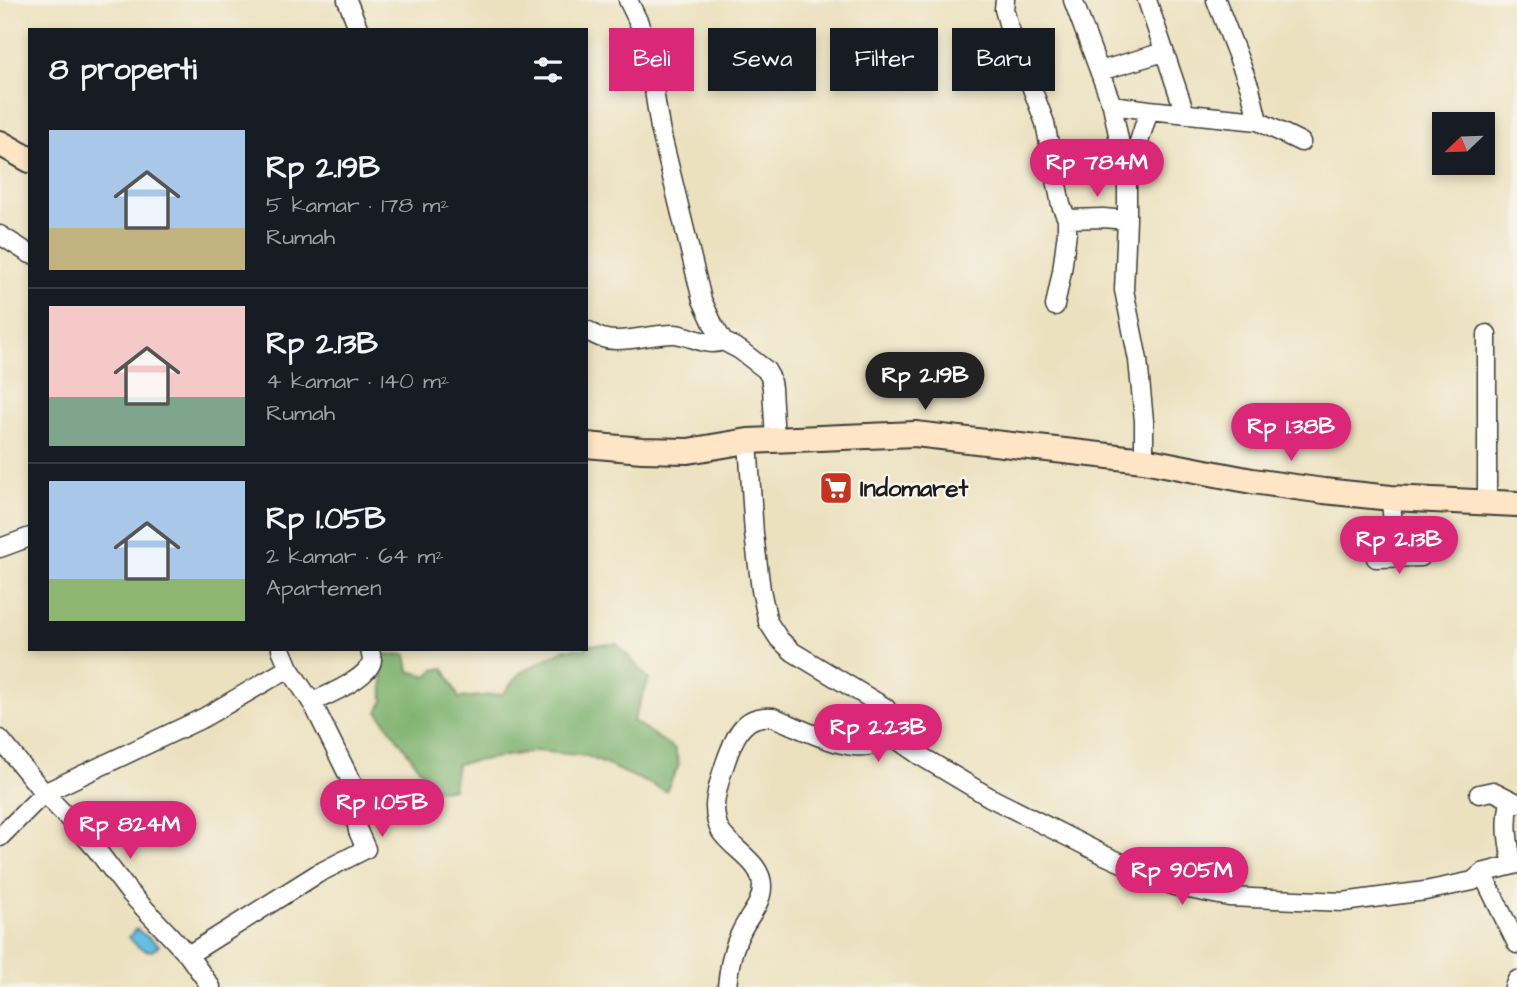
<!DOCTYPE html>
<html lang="id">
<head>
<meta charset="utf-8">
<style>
  :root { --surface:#171b24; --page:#242831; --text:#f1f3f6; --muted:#9ea1a6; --line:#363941; --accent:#db2777 }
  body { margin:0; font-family:"Architects Daughter",sans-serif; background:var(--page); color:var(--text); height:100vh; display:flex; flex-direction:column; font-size:26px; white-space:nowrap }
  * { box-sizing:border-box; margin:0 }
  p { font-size:23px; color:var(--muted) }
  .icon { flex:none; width:38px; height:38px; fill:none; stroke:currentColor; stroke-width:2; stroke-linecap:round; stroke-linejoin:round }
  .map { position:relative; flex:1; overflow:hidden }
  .panel { position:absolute; left:28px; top:28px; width:560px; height:623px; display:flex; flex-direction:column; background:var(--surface); border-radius:0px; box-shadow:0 4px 10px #0003 }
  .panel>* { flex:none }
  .hud { position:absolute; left:609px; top:28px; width:665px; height:63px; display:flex; gap:14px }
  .needle { width:46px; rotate:247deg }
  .controls { position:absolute; left:1432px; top:112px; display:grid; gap:14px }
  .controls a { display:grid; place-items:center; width:63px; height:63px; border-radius:0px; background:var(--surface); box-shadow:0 4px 10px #0003; font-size:35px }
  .price { position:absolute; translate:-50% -60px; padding:0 16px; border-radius:24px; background:var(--accent); color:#fff; font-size:23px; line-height:46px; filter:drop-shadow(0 2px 4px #0008) }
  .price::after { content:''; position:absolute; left:50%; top:42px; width:21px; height:16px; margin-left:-10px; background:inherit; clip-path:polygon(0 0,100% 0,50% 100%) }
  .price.on { background:#222; color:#fff }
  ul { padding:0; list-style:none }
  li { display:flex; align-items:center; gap:21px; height:175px; padding:0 21px }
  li+li { border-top:2px solid var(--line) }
  li span { display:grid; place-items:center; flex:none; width:196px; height:140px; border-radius:0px; color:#555 }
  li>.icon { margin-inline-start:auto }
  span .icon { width:84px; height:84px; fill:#fffc; stroke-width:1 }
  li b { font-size:30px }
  h2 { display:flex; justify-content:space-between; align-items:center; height:84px; padding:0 21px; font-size:30px }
  .pill { padding:0 24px; border-radius:0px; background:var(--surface); box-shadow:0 4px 10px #0003; font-size:24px; line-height:63px }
  .pill.on { background:var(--accent); color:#fff }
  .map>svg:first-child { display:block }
  .forest { fill:#7eb26f; stroke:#4d6746; stroke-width:2 }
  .water { fill:#65bfe3; stroke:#406e80; stroke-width:2 }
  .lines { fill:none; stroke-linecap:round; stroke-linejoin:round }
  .street-casing { stroke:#3b3a34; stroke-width:21 }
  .secondary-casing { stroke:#3b3a34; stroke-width:28 }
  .street { stroke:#fff; stroke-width:18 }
  .secondary { stroke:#fde5c5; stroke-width:24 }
  .labels { text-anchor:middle; stroke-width:5; stroke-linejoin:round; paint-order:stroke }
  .poi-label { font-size:24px; font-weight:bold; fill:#1c1c1c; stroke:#f7f3e8; text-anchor:start }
</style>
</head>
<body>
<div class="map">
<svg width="1517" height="987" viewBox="0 0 1517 987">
  <rect width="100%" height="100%" fill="#f7f3e8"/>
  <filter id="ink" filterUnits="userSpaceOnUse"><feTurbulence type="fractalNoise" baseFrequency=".0143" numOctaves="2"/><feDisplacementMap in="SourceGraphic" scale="14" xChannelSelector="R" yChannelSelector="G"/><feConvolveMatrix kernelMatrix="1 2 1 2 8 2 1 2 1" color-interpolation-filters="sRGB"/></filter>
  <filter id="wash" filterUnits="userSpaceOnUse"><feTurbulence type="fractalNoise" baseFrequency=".00686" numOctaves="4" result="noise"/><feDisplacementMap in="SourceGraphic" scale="28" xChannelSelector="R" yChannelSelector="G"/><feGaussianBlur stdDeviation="1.57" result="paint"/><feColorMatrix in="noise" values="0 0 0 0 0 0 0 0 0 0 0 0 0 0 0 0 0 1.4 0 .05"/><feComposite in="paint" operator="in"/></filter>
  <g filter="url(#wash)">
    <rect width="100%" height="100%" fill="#ece1bf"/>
    <!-- forest -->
    <path class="forest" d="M617,644L649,679L633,721L675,749L679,765L666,791L587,756L537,751L457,764L453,789L435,790L378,712L383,701L382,654H406L409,671L428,676L434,670L444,668L459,698L503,694L520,673L565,649H586V645Z"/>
    <!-- water -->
    <path class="water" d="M136,929L159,945L152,951C140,950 136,946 129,937Z"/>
  </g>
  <g filter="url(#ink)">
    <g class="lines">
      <defs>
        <path id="street" d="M347,0L359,30
          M628,0L639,23L649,59L660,128L702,300L714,326L723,341L740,350L766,370L770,377L772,388L775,440
          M1005,0L1004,9L1009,27L1045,123L1061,205L1067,219V232L1062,271L1055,306
          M1073,0L1112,105L1127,179V220L1124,290L1138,360L1144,421V460
          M1147,0L1185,113
          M1216,0L1250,88L1258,121
          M1100,71L1164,52
          M1112,105L1149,110L1258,121L1301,142
          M1128,177L1149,110
          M1067,219L1103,218L1127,220
          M0,235L30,254
          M589,331C611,350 648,333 675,334C688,335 700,343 713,343C716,343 720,342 723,341
          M1391,498L1395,557
          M1487,503V334
          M0,548L30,537
          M1376,558L1421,557
          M312,702C326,696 371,677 372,660C372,659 370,651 370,649
          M889,734L919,755L991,798L1104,855L1174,886L1229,897L1343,902L1425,891L1473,881L1482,873L1517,864
          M0,739L44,793L71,821L96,849L129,892L188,955
          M1479,794L1493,791L1517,803
          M1510,801C1505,824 1508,843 1513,865
          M0,837L44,793L203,718L289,668
          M1482,873L1517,944
          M211,987L188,955L317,874L366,849L358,831L357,826L360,805L355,789L314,706L289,668L281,649
          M727,987C729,967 732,949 742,930C749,916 762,903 762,887C763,863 733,850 721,832C717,825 715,814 715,806C716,788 731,738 744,726C751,718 763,716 773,717C801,728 860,762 886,738C894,730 891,717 886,708L793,652L779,639L768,622L761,590L754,534L748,441
          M1514,987L1517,980"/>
        <path id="secondary" d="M0,143L30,160
          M586,445L642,450L688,451L748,441L915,434L1144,460L1252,481L1324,491L1391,498L1517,504"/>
      </defs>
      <!-- street casing -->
      <use href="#street" class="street-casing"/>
      <!-- secondary casing -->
      <use href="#secondary" class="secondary-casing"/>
      <!-- street -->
      <use href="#street" class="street"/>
      <!-- secondary -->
      <use href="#secondary" class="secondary"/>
    </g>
  </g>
  <!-- icons -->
  <defs>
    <symbol id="supermarket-square" viewBox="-11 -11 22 22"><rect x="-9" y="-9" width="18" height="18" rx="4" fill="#c8321e" stroke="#f7f3e8"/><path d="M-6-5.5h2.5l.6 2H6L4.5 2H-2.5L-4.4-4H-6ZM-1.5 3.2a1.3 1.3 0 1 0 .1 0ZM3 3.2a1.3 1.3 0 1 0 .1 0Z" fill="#fff"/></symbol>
  </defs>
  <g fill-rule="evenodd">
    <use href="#supermarket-square" x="817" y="469" width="38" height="38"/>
  </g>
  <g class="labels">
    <!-- poi labels -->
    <g class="poi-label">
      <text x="860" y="496">Indomaret</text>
    </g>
  </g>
</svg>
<div class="controls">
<a><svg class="needle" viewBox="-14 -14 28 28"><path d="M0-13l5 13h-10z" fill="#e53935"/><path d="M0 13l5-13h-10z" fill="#9ea1a6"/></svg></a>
</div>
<b class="price" style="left:1097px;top:199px">Rp 784M</b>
<b class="price on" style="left:925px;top:412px">Rp 2.19B</b>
<b class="price" style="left:1291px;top:463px">Rp 1.38B</b>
<b class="price" style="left:1399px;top:576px">Rp 2.13B</b>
<b class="price" style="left:878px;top:764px">Rp 2.23B</b>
<b class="price" style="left:382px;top:839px">Rp 1.05B</b>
<b class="price" style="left:130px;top:861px">Rp 824M</b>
<b class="price" style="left:1182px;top:907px">Rp 905M</b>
<div class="hud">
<a class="pill on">Beli</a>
<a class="pill">Sewa</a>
<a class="pill">Filter</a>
<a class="pill">Baru</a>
</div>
<section class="panel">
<h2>8 properti<svg class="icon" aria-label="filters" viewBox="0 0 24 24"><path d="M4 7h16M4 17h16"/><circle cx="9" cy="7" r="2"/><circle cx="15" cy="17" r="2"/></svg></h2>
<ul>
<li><span style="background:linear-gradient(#a9c7e8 70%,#c2b280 0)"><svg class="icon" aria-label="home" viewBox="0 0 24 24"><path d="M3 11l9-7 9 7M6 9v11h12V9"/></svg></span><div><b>Rp 2.19B</b><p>5 kamar · 178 m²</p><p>Rumah</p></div></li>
<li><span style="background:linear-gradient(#f6c9c9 65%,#7fa58c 0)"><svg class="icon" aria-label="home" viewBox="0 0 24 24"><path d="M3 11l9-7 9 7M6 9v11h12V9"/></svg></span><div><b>Rp 2.13B</b><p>4 kamar · 140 m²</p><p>Rumah</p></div></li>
<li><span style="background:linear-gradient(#a9c7e8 70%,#8fb573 0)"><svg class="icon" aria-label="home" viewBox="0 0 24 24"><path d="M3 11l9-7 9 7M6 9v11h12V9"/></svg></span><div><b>Rp 1.05B</b><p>2 kamar · 64 m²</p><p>Apartemen</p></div></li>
</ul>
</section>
</div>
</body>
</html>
